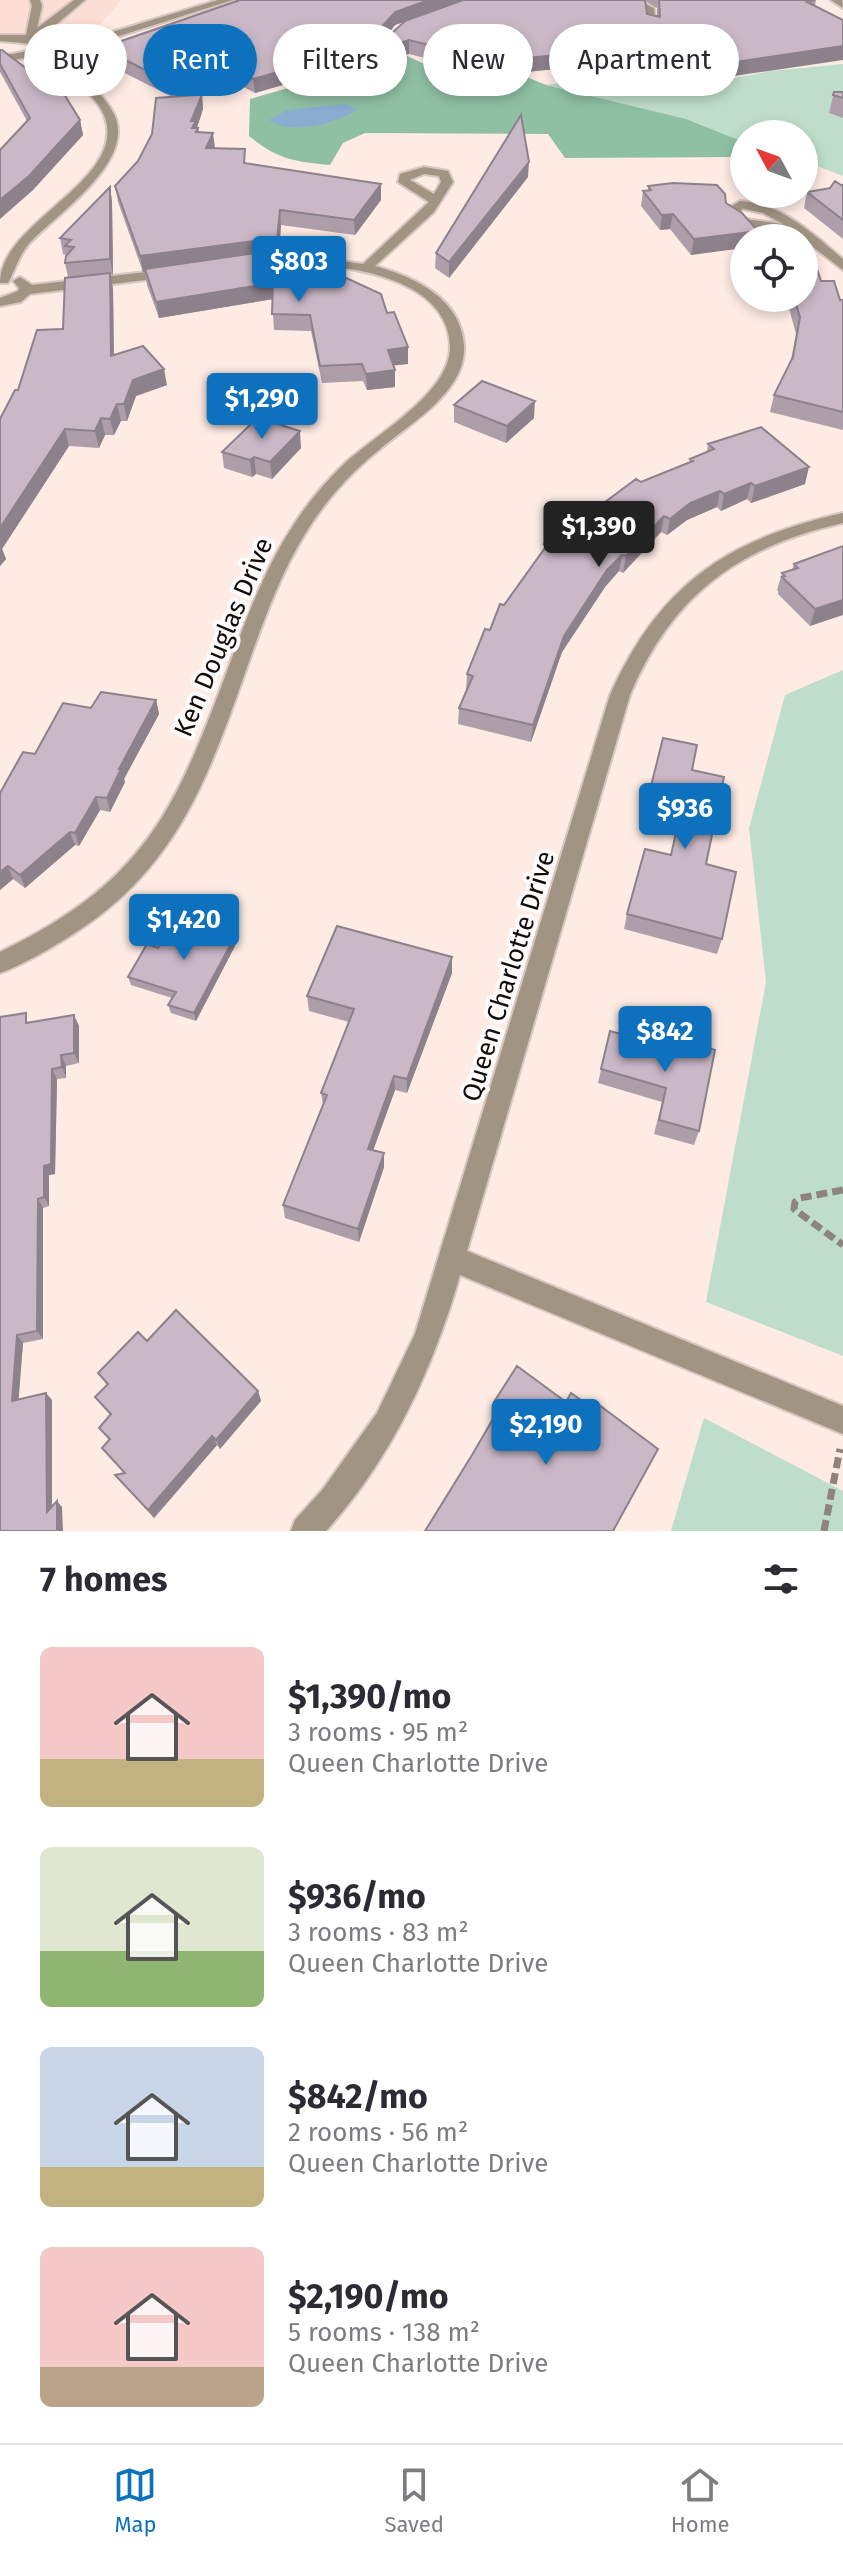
<!DOCTYPE html>
<html lang="en">
<head>
<meta charset="utf-8">
<style>
  :root { --surface:#fff; --page:#f7f7f7; --text:#2b2b33; --muted:#7c7c81; --line:#e1e1e2; --accent:#0d71bd }
  body { margin:0; font-family:"Fira Sans",sans-serif; background:var(--page); color:var(--text); height:100vh; display:flex; flex-direction:column; font-size:30px; white-space:nowrap }
  * { box-sizing:border-box; margin:0 }
  p { font-size:26px; color:var(--muted) }
  .icon { flex:none; width:44px; height:44px; fill:none; stroke:currentColor; stroke-width:2; stroke-linecap:round; stroke-linejoin:round }
  .map { position:relative; height:1531px; overflow:hidden }
  .panel { display:flex; flex-direction:column; background:var(--surface); flex:1 }
  .panel>* { flex:none }
  .banner { position:absolute; left:24px; top:24px; width:796px; height:72px; display:flex; gap:16px }
  .needle { width:52px; rotate:311deg }
  .tools { position:absolute; left:730px; top:120px; display:grid; gap:16px }
  .tools a { display:grid; place-items:center; width:88px; height:88px; border-radius:50%; background:var(--surface); box-shadow:0 4px 12px #0003; font-size:40px }
  .price { position:absolute; translate:-50% -68px; padding:0 18px; border-radius:8px; background:var(--accent); color:#fff; font-size:26px; line-height:52px; filter:drop-shadow(0 2px 4px #0008) }
  .price::after { content:''; position:absolute; left:50%; top:48px; width:24px; height:18px; margin-left:-12px; background:inherit; clip-path:polygon(0 0,100% 0,50% 100%) }
  .price.selected { background:#222; color:#fff }
  ul { padding:0; list-style:none }
  li { display:flex; align-items:center; gap:24px; height:200px; padding:0 40px }
  li span { display:grid; place-items:center; flex:none; width:224px; height:160px; border-radius:12px; color:#555 }
  li>.icon { margin-inline-start:auto }
  span .icon { width:96px; height:96px; fill:#fffc; stroke-width:1 }
  li b { font-size:34px }
  h2 { display:flex; justify-content:space-between; align-items:center; height:96px; padding:0 40px; font-size:34px }
  .chip { padding:0 28px; border-radius:36px; background:var(--surface); box-shadow:0 4px 12px #0003; font-size:28px; line-height:72px }
  .chip.selected { background:var(--accent); color:#fff }
  .dock { display:flex; justify-content:space-around; align-items:center; height:112px; border-top:2px solid var(--line); background:var(--surface); font-size:22px; color:var(--muted) }
  .dock a { display:grid; justify-items:center; gap:4px }
  .dock .selected { color:var(--accent) }
  .map>svg:first-child { display:block }
  .built { fill:#fdded4 }
  .green { fill:#beddca }
  .forest { fill:#8fc0a4 }
  .water { fill:#89acd0 }
  .lines { fill:none; stroke-linecap:round; stroke-linejoin:round }
  .minor-casing { stroke:#d7c7c1; stroke-width:4 }
  .path { stroke:#8f837d; stroke-width:7; stroke-dasharray:11 5; stroke-linecap:butt }
  .minor { fill:#a19483; fill-rule:evenodd }
  .wall { fill:#ae9eaa; fill-rule:evenodd }
  .shaded-wall { fill:#8d818b }
  .building { fill:#cab8c6; stroke:#8d818b; stroke-width:2 }
  .labels { text-anchor:middle; stroke-width:8; stroke-linejoin:round; paint-order:stroke }
  .street-label { font-size:26px; fill:#120b08; stroke:#fcfcfc }
</style>
</head>
<body>
<div class="map">
<svg width="843" height="1531" viewBox="0 0 843 1531">
  <rect width="100%" height="100%" fill="#fdebe4"/>
  <!-- built -->
  <path class="built" d="M0,0H121L100,25L45,42L0,41Z"/>
  <!-- green -->
  <path class="green" d="M692,63L708,66L730,79L771,71L843,64V176L804,161V134H744V142L686,119L546,85Z
    M843,670V1356L706,1302L766,982L749,828L785,695Z
    M704,1418L843,1491V1531H671Z"/>
  <!-- forest -->
  <path class="forest" d="M403,54L435,69L471,54L546,85L686,119L744,142V157L565,158L548,134L365,133L343,143L330,165C293,161 279,160 249,136L250,99L313,81L385,72L375,58Z"/>
  <!-- water -->
  <path class="water" d="M345,104L357,110C334,123 294,136 269,120L287,110Z"/>
  <g class="lines">
    <defs>
      <path id="minor" d="M30,0H40L42,6L37,28L74,0H85L33,44L0,41V35H26L32,6Z
        M218,0H233L81,48L53,53C72,72 102,89 114,114C137,162 55,215 28,245C19,256 15,270 8,283H0C0,221 130,180 104,115C94,91 61,73 43,55L0,62V56L76,43Z
        M624,0H637L654,8L656,28L648,26L646,11Z
        M831,0H842L843,8Z
        M424,167L448,171L453,182L434,212L375,266C415,277 461,299 464,345C467,392 409,424 379,450C360,465 343,482 328,501C288,551 267,611 246,670C207,781 175,871 70,936C48,950 24,964 0,973V952C146,881 175,811 229,666C246,619 264,571 291,529C306,505 324,483 344,464C376,434 451,393 450,346C447,265 309,261 252,264L245,260L252,256H308L363,264L429,202L398,182L400,174ZM424,174L439,176L441,182L434,194L410,180Z
        M740,201C782,204 812,233 843,259V270L796,234L738,225L725,216V210ZM743,209L763,213L783,224L746,219L737,213Z
        M173,269L178,270V276L30,294L21,302L0,306V298L18,291L19,288L13,281L20,277L32,285Z
        M843,513V523C738,547 672,595 630,695L467,1251L843,1406V1434L460,1275C433,1369 392,1458 326,1531H291L295,1520L323,1489L377,1413L415,1334L610,695C659,585 727,539 843,513Z"/>
    </defs>
    <!-- minor casing -->
    <use href="#minor" class="minor-casing"/>
    <!-- path -->
    <path class="path" d="M843,1190L800,1198L795,1202L794,1209L843,1245
      M824,1531L840,1449"/>
    <!-- minor -->
    <use href="#minor" class="minor"/>
  </g>
  <!-- wall -->
  <path class="wall" d="M235,0H816L815,6L734,76L717,68L701,54L526,72L476,45L442,59L436,56L429,59L409,54L363,69L351,70L344,67L255,93L195,62L198,95H202L203,109L197,128H198L199,132L215,148L246,164L381,184V200L355,235L281,225L279,253L276,254L277,266L387,313L408,364L393,365L395,370V387L367,390L363,381L322,383L311,331L274,330L272,299L159,318L147,285L145,271L143,272L118,202L115,186L138,161L172,97L103,62L101,48L236,2ZM645,1L657,8V16L647,14ZM404,22L392,33H389L395,25Z
    M0,64L55,94L80,120L83,135L32,191L27,121L0,72Z
    M834,92H843V118L829,113Z
    M528,177L449,278L435,268L436,253Z
    M843,185V239L804,208L807,192Z
    M648,186L726,203L758,231L756,238H744L691,255L670,229L660,230L641,206L643,191L648,190Z
    M110,187L112,202L113,275H110L113,289L114,355L167,385L136,396L127,421H121L114,435H105L99,448L69,446L2,549L6,559L0,566L18,390L63,329L68,277L65,263L67,255L63,254L60,238Z
    M821,281L840,300H843V430L770,412L774,395L791,360L796,334L789,308H778L775,298H804Z
    M454,405L534,418L506,443L454,422Z
    M708,444L805,484L751,503L747,499L721,511L717,507L687,520L667,535L661,532L623,573L619,571L605,587L562,652L531,742L458,724L459,708L466,690L467,674L504,605L544,550V544L578,517L589,514L641,482L689,463L690,459L707,452Z
    M301,448L272,479L256,474L252,477L224,468L222,452Z
    M843,546L810,626L778,594V591L777,590L782,573L792,570L794,564Z
    M156,700L159,714L124,779L125,782L110,812L100,810L79,846L75,845L25,888L13,879L0,890V793L35,754L91,708Z
    M692,770L706,864L722,939L717,954L624,929L627,914L671,855L678,822L645,814L648,798Z
    M235,946L196,1021L171,1013L168,1005L172,998L131,985L128,977L158,948Z
    M452,957V973L407,1093L395,1090L373,1150L384,1167L359,1242L285,1218L283,1205L323,1104L321,1093L349,1022L309,1011L307,996Z
    M31,1022L79,1026V1063L66,1066V1078L57,1079L55,1174L49,1175V1206L43,1208V1339L23,1343L18,1399L52,1400V1506L62,1507L0,1531Z
    M610,1031L684,1052L687,1042L699,1131L694,1145L654,1134L662,1102L598,1083Z
    M147,1341L258,1391L261,1401L220,1449L217,1445L154,1518L115,1475L124,1473L102,1448L109,1440L99,1428L110,1415L95,1397L107,1385L98,1373Z
    M494,1402H566L588,1405L472,1455L495,1414L493,1412Z"/>
  <!-- shaded-wall -->
  <path class="shaded-wall" d="M429,0H468L395,25L379,45L378,31L395,12Z
    M476,31V45L442,59V45Z
    M409,40V54L363,69L351,70L350,56Z
    M704,40L701,54L526,72L527,58Z
    M436,42V56L429,59V45Z
    M843,46V60L734,76L736,62Z
    M344,53V67L255,93L253,79Z
    M202,95L203,109L197,127V130L198,128L200,143H194L191,121Z
    M80,120L83,135L32,191L0,219V200Z
    M213,133L215,148H206Z
    M529,162L528,177L449,278V262Z
    M381,184V200L355,235L354,220Z
    M110,187L112,202L113,275L110,259Z
    M280,210L281,225L279,253L276,254L278,266H275L276,254L143,272L140,256Z
    M673,214L670,229L660,230L662,215Z
    M758,231L756,238H744V248L691,255L694,239Z
    M110,273L113,289L114,373L111,356Z
    M273,283L274,299L159,318L156,302Z
    M408,347V364L389,366L388,350Z
    M164,369L167,385L136,396L127,421L124,404L133,380Z
    M395,370V387L367,390L366,374Z
    M535,401L534,418L506,443L507,426Z
    M117,404L121,421L114,435L110,419Z
    M101,418L105,435L99,448L95,431Z
    M65,429L69,446L2,549L6,559L0,566V528Z
    M300,431L301,448L272,479L270,462Z
    M254,457L256,474L252,477L250,460Z
    M809,467L805,484L751,503L755,486Z
    M751,483L747,499L721,511L724,494Z
    M720,491L717,507L687,520L667,535L670,519L690,503Z
    M664,516L661,532L623,573L626,556Z
    M622,555L619,571L605,587L562,652L531,742L533,725L564,636L607,570Z
    M843,600V615L810,626L815,609Z
    M156,700L159,714L124,779L125,782L110,812L107,798L119,769Z
    M96,797L100,810L79,846L75,833Z
    M70,832L75,845L25,888L20,875Z
    M8,866L13,879L0,890V872Z
    M234,938L235,946L196,1021L194,1013Z
    M452,957V973L407,1093V1079Z
    M74,1015L79,1026V1063L74,1053Z
    M61,1055L66,1066V1078L62,1067Z
    M52,1069L57,1079L55,1174L49,1175V1206L44,1197V1166Z
    M394,1076L395,1090L369,1162L368,1149Z
    M384,1153V1167L359,1242L358,1229Z
    M38,1199L43,1208V1339L37,1331Z
    M17,1335L23,1343L18,1408L12,1401Z
    M258,1391L261,1401L220,1449L216,1440Z
    M46,1393L52,1400V1518L47,1512Z
    M212,1436L217,1445L154,1518L148,1510Z
    M57,1501L62,1507L63,1531H57Z"/>
  <!-- building -->
  <path class="building" d="M240,0H429L395,12L378,31L392,33L405,21L463,0H645L647,14L660,17L659,0H815L807,2L843,20V46L736,62L719,54L704,40L527,58L476,31L442,45L436,42L429,45L409,40L363,54L350,56L344,53L253,79L193,48L197,95H202L191,121H196L192,128H198L196,132L213,133L206,148L245,149L244,163L381,184L354,220L280,210L277,238L140,256L115,186L138,161L152,134L156,98L196,95L101,48Z
    M0,50H2L52,88L55,94H64L80,120L29,176L0,200V150L30,118L0,64Z
    M834,92H843V98L833,95Z
    M521,115L529,162L449,262L436,253Z
    M835,181L841,185H843V220L807,192L830,188Z
    M673,183L717,185L725,194L726,203L742,213L758,231L694,239L673,214L662,215L643,191L651,190L648,186Z
    M110,187V259L65,263L66,256L74,247L65,246L71,240L60,238Z
    M276,250L275,266L316,264L381,294L387,313L394,312L408,347L388,350L395,370L366,374L362,364L320,366L310,315L272,314L273,283L156,302L145,269Z
    M804,266H816L821,281H834L840,300H843V412L774,395L793,357L800,317L794,298H804Z
    M110,273L111,356L143,346L164,369L133,380L124,404H117L110,419L101,418L95,431L65,429L0,528V419L15,390H18L37,330L63,329L65,278Z
    M482,381L535,401L507,426L454,405Z
    M261,419L300,431L270,462L254,457L250,460L222,452L253,422L257,423Z
    M761,427L809,467L755,486L751,483L724,494L720,491L690,503L670,519L664,516L626,556L622,555L607,570L564,636L533,725L459,708L473,676L467,674L485,629L490,630L500,604L504,605L547,545L544,544L574,515L578,517L584,511L589,514L636,479L641,482L693,461L690,459L714,449L708,444Z
    M843,546V600L815,609L782,577L785,576L782,573L798,568L794,564Z
    M101,692L156,700L119,769H121L107,798L96,797L75,833L70,832L20,875L8,866L0,872V793L23,752L35,754L63,703L91,708Z
    M663,738L697,745L692,770L724,777L706,864L736,872L722,939L627,914L645,849L671,855L682,806L648,798Z
    M175,918L213,929L214,927L234,938L194,1013L168,1005L176,992L128,977L147,944L158,948Z
    M337,926L452,957L407,1079L394,1076L368,1149L384,1153L358,1229L283,1205L327,1095L321,1093L354,1009L307,996Z
    M26,1013V1023L74,1015V1053L61,1055L62,1067L52,1069L51,1164L44,1166V1197L38,1199L37,1331L17,1335L12,1401L46,1393L47,1512L57,1501V1531H0V1017Z
    M610,1031L685,1052L687,1042L715,1050L699,1131L659,1120L666,1088L601,1069Z
    M176,1310L258,1391L216,1440L212,1436L148,1510L115,1475L125,1473L102,1448L110,1439L99,1428L111,1414L95,1397L108,1384L98,1373L138,1332L147,1341Z
    M517,1366L566,1402L571,1393L588,1405L595,1402L658,1449L613,1531H425L472,1455L500,1407L494,1402Z"/>
  <g class="labels">
    <!-- street labels -->
    <g class="street-label">
      <text transform="translate(223 637) rotate(-67)" y="9">Ken Douglas Drive</text>
      <text transform="translate(508 976) rotate(-73)" y="9">Queen Charlotte Drive</text>
    </g>
  </g>
</svg>
<div class="tools">
<a><svg class="needle" viewBox="-14 -14 28 28"><path d="M0-13l5 13h-10z" fill="#e53935"/><path d="M0 13l5-13h-10z" fill="#7c7c81"/></svg></a>
<a><svg class="icon" aria-label="locate" viewBox="0 0 24 24"><circle cx="12" cy="12" r="6"/><path d="M12 2v4M12 18v4M2 12h4M18 12h4"/></svg></a>
</div>
<b class="price" style="left:299px;top:304px">$803</b>
<b class="price" style="left:262px;top:441px">$1,290</b>
<b class="price selected" style="left:599px;top:569px">$1,390</b>
<b class="price" style="left:685px;top:851px">$936</b>
<b class="price" style="left:184px;top:962px">$1,420</b>
<b class="price" style="left:665px;top:1074px">$842</b>
<b class="price" style="left:546px;top:1467px">$2,190</b>
<div class="banner">
<a class="chip">Buy</a>
<a class="chip selected">Rent</a>
<a class="chip">Filters</a>
<a class="chip">New</a>
<a class="chip">Apartment</a>
</div>
</div>
<section class="panel">
<h2>7 homes<svg class="icon" aria-label="filters" viewBox="0 0 24 24"><path d="M4 7h16M4 17h16"/><circle cx="9" cy="7" r="2"/><circle cx="15" cy="17" r="2"/></svg></h2>
<ul>
<li><span style="background:linear-gradient(#f6c9c9 70%,#c2b280 0)"><svg class="icon" aria-label="home" viewBox="0 0 24 24"><path d="M3 11l9-7 9 7M6 9v11h12V9"/></svg></span><div><b>$1,390/mo</b><p>3 rooms · 95 m²</p><p>Queen Charlotte Drive</p></div></li>
<li><span style="background:linear-gradient(#dfe7d0 65%,#8fb573 0)"><svg class="icon" aria-label="home" viewBox="0 0 24 24"><path d="M3 11l9-7 9 7M6 9v11h12V9"/></svg></span><div><b>$936/mo</b><p>3 rooms · 83 m²</p><p>Queen Charlotte Drive</p></div></li>
<li><span style="background:linear-gradient(#c9d6e8 75%,#c2b280 0)"><svg class="icon" aria-label="home" viewBox="0 0 24 24"><path d="M3 11l9-7 9 7M6 9v11h12V9"/></svg></span><div><b>$842/mo</b><p>2 rooms · 56 m²</p><p>Queen Charlotte Drive</p></div></li>
<li><span style="background:linear-gradient(#f6c9c9 75%,#b9a48a 0)"><svg class="icon" aria-label="home" viewBox="0 0 24 24"><path d="M3 11l9-7 9 7M6 9v11h12V9"/></svg></span><div><b>$2,190/mo</b><p>5 rooms · 138 m²</p><p>Queen Charlotte Drive</p></div></li>
</ul>
</section>
<nav class="dock">
<a class="selected"><svg class="icon" aria-label="map" viewBox="0 0 24 24"><path d="M3 6l6-2 6 2 6-2v14l-6 2-6-2-6 2zM9 4v14M15 6v14"/></svg>Map</a>
<a><svg class="icon" aria-label="saved" viewBox="0 0 24 24"><path d="M7 4h10v16l-5-4-5 4z"/></svg>Saved</a>
<a><svg class="icon" aria-label="home" viewBox="0 0 24 24"><path d="M3 11l9-7 9 7M6 9v11h12V9"/></svg>Home</a>
</nav>
</body>
</html>
